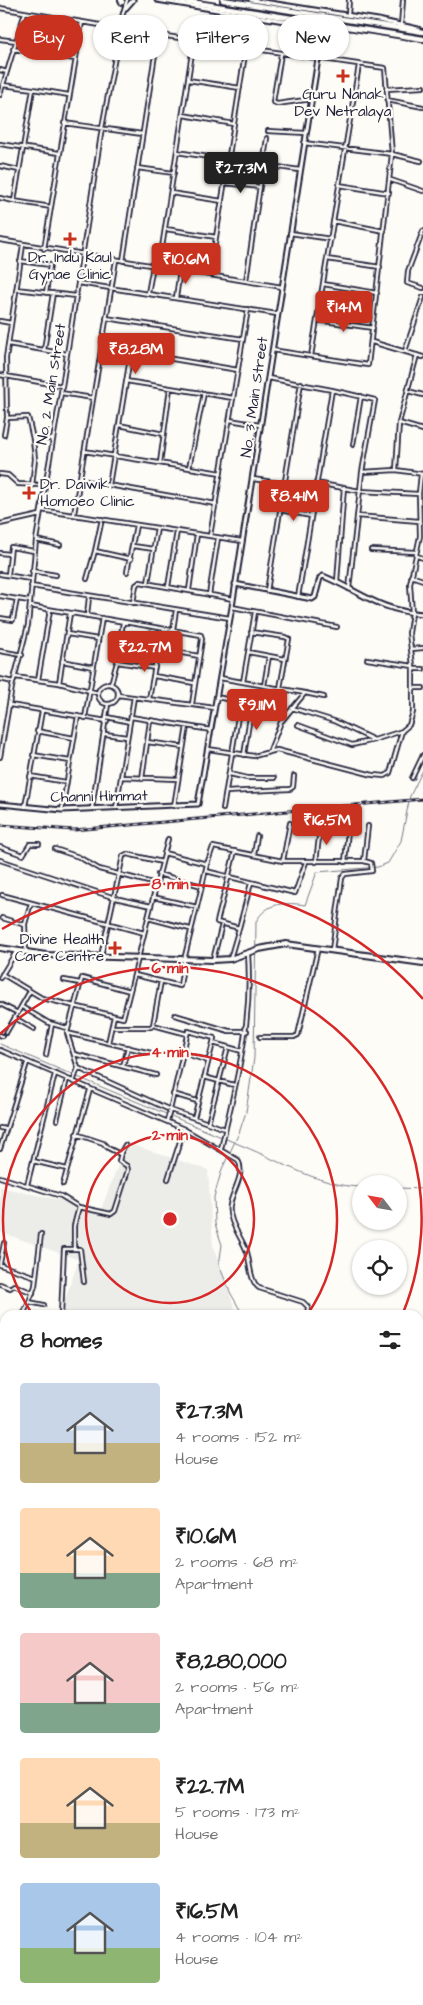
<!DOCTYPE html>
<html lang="en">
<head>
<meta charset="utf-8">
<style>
  :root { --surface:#fff; --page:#f2f2f2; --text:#222; --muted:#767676; --accent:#c8321e }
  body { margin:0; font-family:"Architects Daughter",sans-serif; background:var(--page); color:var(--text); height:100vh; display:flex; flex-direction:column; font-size:19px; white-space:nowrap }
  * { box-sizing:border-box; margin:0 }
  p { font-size:16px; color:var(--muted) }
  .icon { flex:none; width:28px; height:28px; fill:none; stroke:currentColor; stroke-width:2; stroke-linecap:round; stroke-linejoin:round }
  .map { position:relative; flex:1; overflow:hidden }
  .side { position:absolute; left:0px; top:1310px; width:424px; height:695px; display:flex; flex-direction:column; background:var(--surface); border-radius:15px 15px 0 0; box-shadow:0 1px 4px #0004 }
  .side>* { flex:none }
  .top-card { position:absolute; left:15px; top:15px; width:394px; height:45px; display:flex; gap:10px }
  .needle { width:32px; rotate:301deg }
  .tools { position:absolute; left:352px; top:1175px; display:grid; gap:10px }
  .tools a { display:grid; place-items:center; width:55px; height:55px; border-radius:50%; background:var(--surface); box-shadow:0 1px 4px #0004; font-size:25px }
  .price { position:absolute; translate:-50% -42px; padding:0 11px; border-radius:5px; background:var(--accent); color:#fff; font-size:16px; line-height:32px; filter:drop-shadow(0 1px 2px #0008) }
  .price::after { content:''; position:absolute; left:50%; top:30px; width:15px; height:11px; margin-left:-8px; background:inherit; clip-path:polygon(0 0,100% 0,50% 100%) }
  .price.active { background:#222; color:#fff }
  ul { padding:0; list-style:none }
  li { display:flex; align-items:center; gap:15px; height:125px; padding:0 20px }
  li span { display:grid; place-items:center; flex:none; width:140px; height:100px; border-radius:5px; color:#555 }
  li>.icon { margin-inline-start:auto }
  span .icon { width:60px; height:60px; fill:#fffc; stroke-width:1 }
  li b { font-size:21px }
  h2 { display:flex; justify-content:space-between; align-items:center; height:60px; padding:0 20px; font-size:21px }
  .tag { padding:0 18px; border-radius:22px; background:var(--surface); box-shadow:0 1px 4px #0004; font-size:18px; line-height:45px }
  .tag.active { background:var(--accent); color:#fff }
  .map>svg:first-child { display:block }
  .built { fill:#ecece9 }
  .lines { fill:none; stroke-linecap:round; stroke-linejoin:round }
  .stream { stroke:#787885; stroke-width:1 }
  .minor-casing { stroke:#22223b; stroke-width:6 }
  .tertiary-casing { stroke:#22223b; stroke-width:7 }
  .secondary-casing { stroke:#22223b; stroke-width:8 }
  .trunk-casing { stroke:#22223b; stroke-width:8 }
  .minor { stroke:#fdfcf7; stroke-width:2.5 }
  .tertiary { stroke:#fdfcf7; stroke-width:3 }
  .secondary { stroke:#fdfcf7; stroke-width:4 }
  .trunk { stroke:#fdfcf7; stroke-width:4.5 }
  .rail-casing { stroke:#22223b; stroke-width:3 }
  .rail { stroke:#fdfcf7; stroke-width:1; stroke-dasharray:4; stroke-linecap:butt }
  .ring { fill:none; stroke:#d62828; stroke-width:2.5 }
  .poi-dot { fill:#c8321e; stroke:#fdfcf7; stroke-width:2 }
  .labels { text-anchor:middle; stroke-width:4.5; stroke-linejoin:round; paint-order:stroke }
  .poi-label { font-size:15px; fill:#22223b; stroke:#fdfcf7 }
  .street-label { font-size:15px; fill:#22223b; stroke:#fdfcf7 }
  .centre { fill:#d62828; stroke:#fdfcf7; stroke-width:2.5 }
  .ring-label { font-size:15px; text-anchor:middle; font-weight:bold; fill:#d62828; stroke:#fdfcf7; stroke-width:4.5; stroke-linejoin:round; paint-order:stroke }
</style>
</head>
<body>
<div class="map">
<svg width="423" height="2005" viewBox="0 0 423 2005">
  <rect width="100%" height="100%" fill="#fdfcf7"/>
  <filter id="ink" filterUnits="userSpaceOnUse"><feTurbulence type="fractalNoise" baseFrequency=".02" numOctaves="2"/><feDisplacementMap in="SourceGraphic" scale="10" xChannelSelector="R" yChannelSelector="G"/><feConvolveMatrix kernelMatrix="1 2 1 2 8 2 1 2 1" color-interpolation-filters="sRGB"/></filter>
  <g filter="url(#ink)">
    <!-- built -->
    <path class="built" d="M127,1143L208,1170L213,1247L237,1315H59L79,1260L0,1232V1187L101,1209Z
      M0,1368L5,1370V1820L0,1818Z
      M5,1827V1977L0,1936V1882Z
      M8,2000H217L206,2005H8Z"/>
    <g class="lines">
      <!-- stream -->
      <path class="stream" d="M0,1044C81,1079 162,1112 243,1146C282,1162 319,1186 361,1187
        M399,1188L423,1189
        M243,1315L230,1292L219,1265L222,1245L215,1224L214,1197L222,1169L239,1133L246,1112L254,1058L256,922C266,902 285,902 305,905L317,872L378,867L388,863L401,841L410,796L423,770
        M270,2000V2005"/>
      <defs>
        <path id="minor" d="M0,8L159,35L385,68L392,154L368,365L272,350
          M348,15L349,0
          M401,25L403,0
          M0,39L16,41
          M13,49L75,59
          M46,54L52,17
          M281,54L273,102L277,104L312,99
          M0,70L7,72
          M188,80L240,88
          M33,89L69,95
          M386,89L423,87
          M0,95L25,12
          M387,100L423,107
          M183,115L234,124
          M64,123L142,134
          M268,131L306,133
          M304,143L392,154L421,161
          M0,144L59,153
          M177,152L228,160
          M263,165L300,170
          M0,166L19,170
          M137,168L174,173
          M391,180L423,191
          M225,183L260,187
          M339,185L389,193
          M171,193L222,201
          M0,198L14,201L33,89L3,85
          M14,201L51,207
          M333,221L384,231
          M166,229L216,237
          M423,231L408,271L407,283L423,288
          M290,233L331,239
          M0,240L282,287
          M44,249L82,22
          M327,259L380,267
          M20,261L50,265L46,293
          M123,261L158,35
          M159,267L194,40
          M210,275L246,48
          M246,281L267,138
          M78,283L277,314
          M323,284L377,293
          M16,289L76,296
          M148,293L153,266
          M176,298L180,270
          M106,318L243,339
          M317,320L373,328
          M0,321L11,323
          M372,342L423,357
          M8,344L67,354
          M102,348L131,352
          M44,350L53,293
          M405,351L423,297
          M311,356L359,65
          M0,375L62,386
          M268,378L332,390L298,597
          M126,381L233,398
          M332,390L375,400L362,472
          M408,391L423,395
          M61,393L93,398
          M7,418L28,417L33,439
          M230,420L260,425
          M399,423L423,430
          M119,425L164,434
          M4,435L7,418L6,358L23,245
          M353,445L361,396
          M84,451L221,473
          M160,463L170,388
          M189,468L204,393
          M396,470L399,423L417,355
          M0,474L8,475L18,484L45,485
          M253,479L285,484
          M80,480L216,504
          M316,483L360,491L419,494
          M109,485L131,352L238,370
          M32,486L35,459L33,439H53
          M41,510L242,541
          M280,510L311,516
          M74,514L116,260
          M357,516L419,521
          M102,519L95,551L131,559
          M0,524L40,515
          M210,536L248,309
          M36,540L60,545
          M133,546L154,549
          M371,550L416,552
          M0,553L10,554
          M417,556L423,558
          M32,571L56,575
          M127,572L136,525
          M0,574L30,579
          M8,575L11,547L34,551
          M411,576L423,580
          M87,579L95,551
          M337,582L344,487
          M148,583L157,528
          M31,586L230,618
          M168,587L177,531
          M349,589L362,472L396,470L423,474
          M189,590L197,534
          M267,591L301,383
          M209,595L218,538
          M0,596L17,599
          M133,603L136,585L140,582L233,599
          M30,606L201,635L202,639L192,704
          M232,607L337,627
          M87,616L89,597
          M0,618L13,620L17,599L30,601
          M173,630L176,610
          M251,632L285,637L289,639L280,688
          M67,634L98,639
          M120,642L199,656
          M411,649L423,648
          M0,651L22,655
          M248,652L285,659
          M367,659L413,666
          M62,661L93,667
          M117,662L155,668
          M413,669H423
          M154,676L194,683
          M15,677L59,683L98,693
          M220,678L305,693L281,722L270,750
          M0,679L13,682
          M38,680L50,610
          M243,682L255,612
          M59,683L70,613
          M111,684L117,662L123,622
          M98 694a10 10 0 1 1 20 0a10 10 0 1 1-20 0Z
          M264,686L269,656
          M413,688H423
          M305,693L324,697
          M118,695L215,708
          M216,697L237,701L240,704L223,809
          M149,699L158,649
          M10,705L107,721
          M292,708L334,721L374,740L402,731
          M107,717L130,722
          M131,717L211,730
          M85,718L102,618
          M298,725L352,745L374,740
          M37,731L74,738
          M105,734L127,737
          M147,742L183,747
          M208,749L254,756L277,750L373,775L385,776L390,773L402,731L409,725L413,712V666L409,633L412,613L410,584L420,536L419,493L421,474
          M33,755L70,761
          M244,755L252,704
          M0,757L12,687L28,625L36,540L61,393L102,128L123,13L127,0
          M230,774L247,778H274
          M30,776L66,782
          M121,777L178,779
          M412,778L423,755
          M142,779L150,721
          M226,792L290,789L293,787L294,776
          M174,806L187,726
          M25,807L42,711
          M92,808L108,704
          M116,808L134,697
          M62,810L78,716
          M0,847L23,855L30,844H39
          M55,849L79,857L99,869L156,884
          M235,851L217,922L239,928L251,883
          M254,855L257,836
          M0,860L115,898L151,906L130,991L82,978L67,1033L78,1068L73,1082
          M283,861H364L371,863L372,871L345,874L342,878L332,950
          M364,861L368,826
          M316,862L320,829
          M345,862L348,830
          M207,864L213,847L283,861L290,823
          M206,871L295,893L306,862
          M158,874L202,886L207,864L164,853
          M2,895L144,933
          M153,897L197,907
          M151,906L168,839
          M2,918L25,925
          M148,918L190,929
          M26,952L25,924L31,903
          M101,956L123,856L127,854L162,862
          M230,959L239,928
          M213,960L222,924
          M2,974L42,998L123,1018L130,991
          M135,975L180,986L184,960L202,886
          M0,978L16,952
          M64,980L80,983
          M161,981L153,1025L187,1034
          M0,1004L18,1013
          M22,1007L49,1023L67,1028
          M175,1015L229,1031H247
          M15,1018L34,1029
          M113,1027H151L153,1025
          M6,1033L30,991
          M67,1033L151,1053
          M0,1035L2,1036
          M260,1037H294L298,1035L318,948
          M108,1043L114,1016
          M213,1043L214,1038L188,1031L170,1110L194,1118L213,1043L242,1051
          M0,1050L184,1129L238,1160C246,1174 232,1191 230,1205C227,1220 242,1238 247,1252C250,1262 250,1282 259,1288L303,1302L308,1307L307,1315
          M183,1053L208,1061
          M74,1054L156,1075
          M46,1055L52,1024
          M123,1066L128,1047
          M78,1068L170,1110L167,1121
          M204,1077L234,1085
          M173,1094L197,1101
          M194,1118L208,1123L228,1047
          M57,1120L67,1079
          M208,1123L225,1129
          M0,1128L6,1129
          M76,1134L103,1143L108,1148L120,1154L125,1145
          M0,1149L27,1063
          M221,1149C236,1082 253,1023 248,954
          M33,1161L67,1169
          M0,1177L61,1196L79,1207L111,1214L115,1211L128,1170L127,1166L119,1161L121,1153
          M168,1179L184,1129
          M63,1184L90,1090
          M27,1185L55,1074
          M41,1234L35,1286L29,1302L44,1305
          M74,1248V1226L79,1207
          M0,1263L4,1243
          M0,1265L36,1277
          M0,1284L10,1288L14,1285L33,1293
          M23,1315L29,1302
          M61,1315L64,1249H80L84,1282
          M0,1334L5,1335
          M419,1339V1344
          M0,1351L5,1353
          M419,1371L423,1372
          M419,1419L423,1401
          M419,1442L423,1443
          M419,1496H423
          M419,1516L423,1522
          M419,1560L423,1561
          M419,1573L423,1563
          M419,1607L423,1610
          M419,1673L423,1675
          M0,1724L5,1725
          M419,1789L423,1790
          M419,1821L423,1819
          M419,1850L423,1849
          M0,1881H3
          M355,2000L356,2005"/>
        <path id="tertiary" d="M157,0L308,25L319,31L323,43
          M251,0L378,20L418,29
          M126,8L133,0
          M235,584L312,599L315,597L320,578L323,576C362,592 377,610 423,614
          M0,804L62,810L198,804L232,607L318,59L331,24
          M0,1460L5,1459
          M0,1969L5,1970
          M16,2000L20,2005
          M162,2005V2000
          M216,2005L227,2000
          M251,2005L261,2000"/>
        <path id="secondary" d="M0,948L46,955L213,960L230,959L259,949L286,944L423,963"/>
        <path id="trunk" d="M121,0L122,2
          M178,0L423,39
          M223,0L423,32
          M419,1909L423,1907
          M419,1914L423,1912
          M419,1920L423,1918
          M419,1925L423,1923
          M225,2005L235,2000
          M240,2005L251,2000"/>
      </defs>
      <!-- minor casing -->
      <use href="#minor" class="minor-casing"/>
      <!-- tertiary casing -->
      <use href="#tertiary" class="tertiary-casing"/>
      <!-- secondary casing -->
      <use href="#secondary" class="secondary-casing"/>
      <!-- trunk casing -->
      <use href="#trunk" class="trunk-casing"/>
      <!-- minor -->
      <use href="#minor" class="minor"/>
      <!-- tertiary -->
      <use href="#tertiary" class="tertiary"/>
      <!-- secondary -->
      <use href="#secondary" class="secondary"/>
      <!-- trunk -->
      <use href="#trunk" class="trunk"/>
      <defs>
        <path id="rail" d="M0,825L74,830L423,799"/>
      </defs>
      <!-- rail casing -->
      <use href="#rail" class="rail-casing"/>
      <!-- rail -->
      <use href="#rail" class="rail"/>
    </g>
  </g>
  <!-- distance rings -->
  <g class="ring">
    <circle cx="170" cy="1219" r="84"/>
    <path d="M33 1315A167 167 0 1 1 307 1315"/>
    <path d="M0 1034A251 251 0 0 1 403 1313"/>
    <path d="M2 929A335 335 0 0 1 423 999"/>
  </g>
  <!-- markers -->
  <g class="poi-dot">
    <path d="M340.5 68.5h5v5h5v5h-5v5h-5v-5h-5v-5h5z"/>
    <path d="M67.5 231.5h5v5h5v5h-5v5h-5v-5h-5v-5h5z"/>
    <path d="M26.5 485.5h5v5h5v5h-5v5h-5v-5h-5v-5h5z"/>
    <path d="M112.5 940.5h5v5h5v5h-5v5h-5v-5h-5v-5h5z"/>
  </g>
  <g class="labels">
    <!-- poi labels -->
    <g class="poi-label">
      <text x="343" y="99">Guru Nanak<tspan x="343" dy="17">Dev Netralaya</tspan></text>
      <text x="70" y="262">Dr. Indu Kaul<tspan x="70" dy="17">Gynae Clinic</tspan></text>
      <text x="40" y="489" text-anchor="start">Dr. Daiwik<tspan x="40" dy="17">Homoeo Clinic</tspan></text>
      <text x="104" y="944" text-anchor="end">Divine Health<tspan x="104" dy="17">Care Centre</tspan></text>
    </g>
    <!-- street labels -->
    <g class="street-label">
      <text transform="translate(51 384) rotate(-81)" y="5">No. 2 Main Street</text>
      <text transform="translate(254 397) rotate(-82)" y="5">No. 3 Main Street</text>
      <text transform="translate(99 796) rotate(-1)" y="5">Channi Himmat</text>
    </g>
  </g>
  <circle cx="170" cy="1219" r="8" class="centre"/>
  <g class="ring-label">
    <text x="170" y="889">8 min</text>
    <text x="170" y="973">6 min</text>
    <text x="170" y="1057">4 min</text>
    <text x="170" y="1140">2 min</text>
  </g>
</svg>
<div class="tools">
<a><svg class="needle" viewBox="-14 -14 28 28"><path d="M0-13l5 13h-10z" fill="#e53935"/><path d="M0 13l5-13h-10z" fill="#767676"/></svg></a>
<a><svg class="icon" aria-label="locate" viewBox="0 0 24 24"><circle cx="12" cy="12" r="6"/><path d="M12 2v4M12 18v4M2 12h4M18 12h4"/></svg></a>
</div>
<b class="price active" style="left:241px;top:194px">₹27.3M</b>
<b class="price" style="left:186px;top:285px">₹10.6M</b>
<b class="price" style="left:344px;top:333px">₹14M</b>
<b class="price" style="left:136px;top:375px">₹8.28M</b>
<b class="price" style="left:294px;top:522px">₹8.41M</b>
<b class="price" style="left:145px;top:673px">₹22.7M</b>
<b class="price" style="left:257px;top:731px">₹9.11M</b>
<b class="price" style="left:327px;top:846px">₹16.5M</b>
<div class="top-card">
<a class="tag active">Buy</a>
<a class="tag">Rent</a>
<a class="tag">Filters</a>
<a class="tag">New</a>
</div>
<section class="side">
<h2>8 homes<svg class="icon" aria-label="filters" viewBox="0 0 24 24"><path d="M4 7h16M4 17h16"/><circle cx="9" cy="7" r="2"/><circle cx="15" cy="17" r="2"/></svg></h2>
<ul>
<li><span style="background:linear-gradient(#c9d6e8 60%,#c2b280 0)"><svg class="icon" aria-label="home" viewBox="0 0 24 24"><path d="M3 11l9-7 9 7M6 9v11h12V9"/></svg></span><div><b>₹27.3M</b><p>4 rooms · 152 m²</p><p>House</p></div></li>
<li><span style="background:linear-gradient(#ffd9b3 65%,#7fa58c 0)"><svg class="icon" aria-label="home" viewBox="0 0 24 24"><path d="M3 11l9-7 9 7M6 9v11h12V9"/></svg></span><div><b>₹10.6M</b><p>2 rooms · 68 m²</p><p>Apartment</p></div></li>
<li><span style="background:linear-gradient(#f6c9c9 70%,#7fa58c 0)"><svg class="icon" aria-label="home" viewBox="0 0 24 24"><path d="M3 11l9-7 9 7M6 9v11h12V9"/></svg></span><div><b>₹8,280,000</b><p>2 rooms · 56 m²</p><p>Apartment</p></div></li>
<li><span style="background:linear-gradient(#ffd9b3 65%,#c2b280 0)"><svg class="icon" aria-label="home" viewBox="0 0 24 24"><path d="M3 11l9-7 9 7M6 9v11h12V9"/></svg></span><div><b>₹22.7M</b><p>5 rooms · 173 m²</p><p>House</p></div></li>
<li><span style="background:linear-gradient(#a9c7e8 65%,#8fb573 0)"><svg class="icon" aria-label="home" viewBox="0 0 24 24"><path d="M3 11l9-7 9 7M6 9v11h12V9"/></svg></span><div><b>₹16.5M</b><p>4 rooms · 104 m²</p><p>House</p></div></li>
</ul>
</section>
</div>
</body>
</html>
